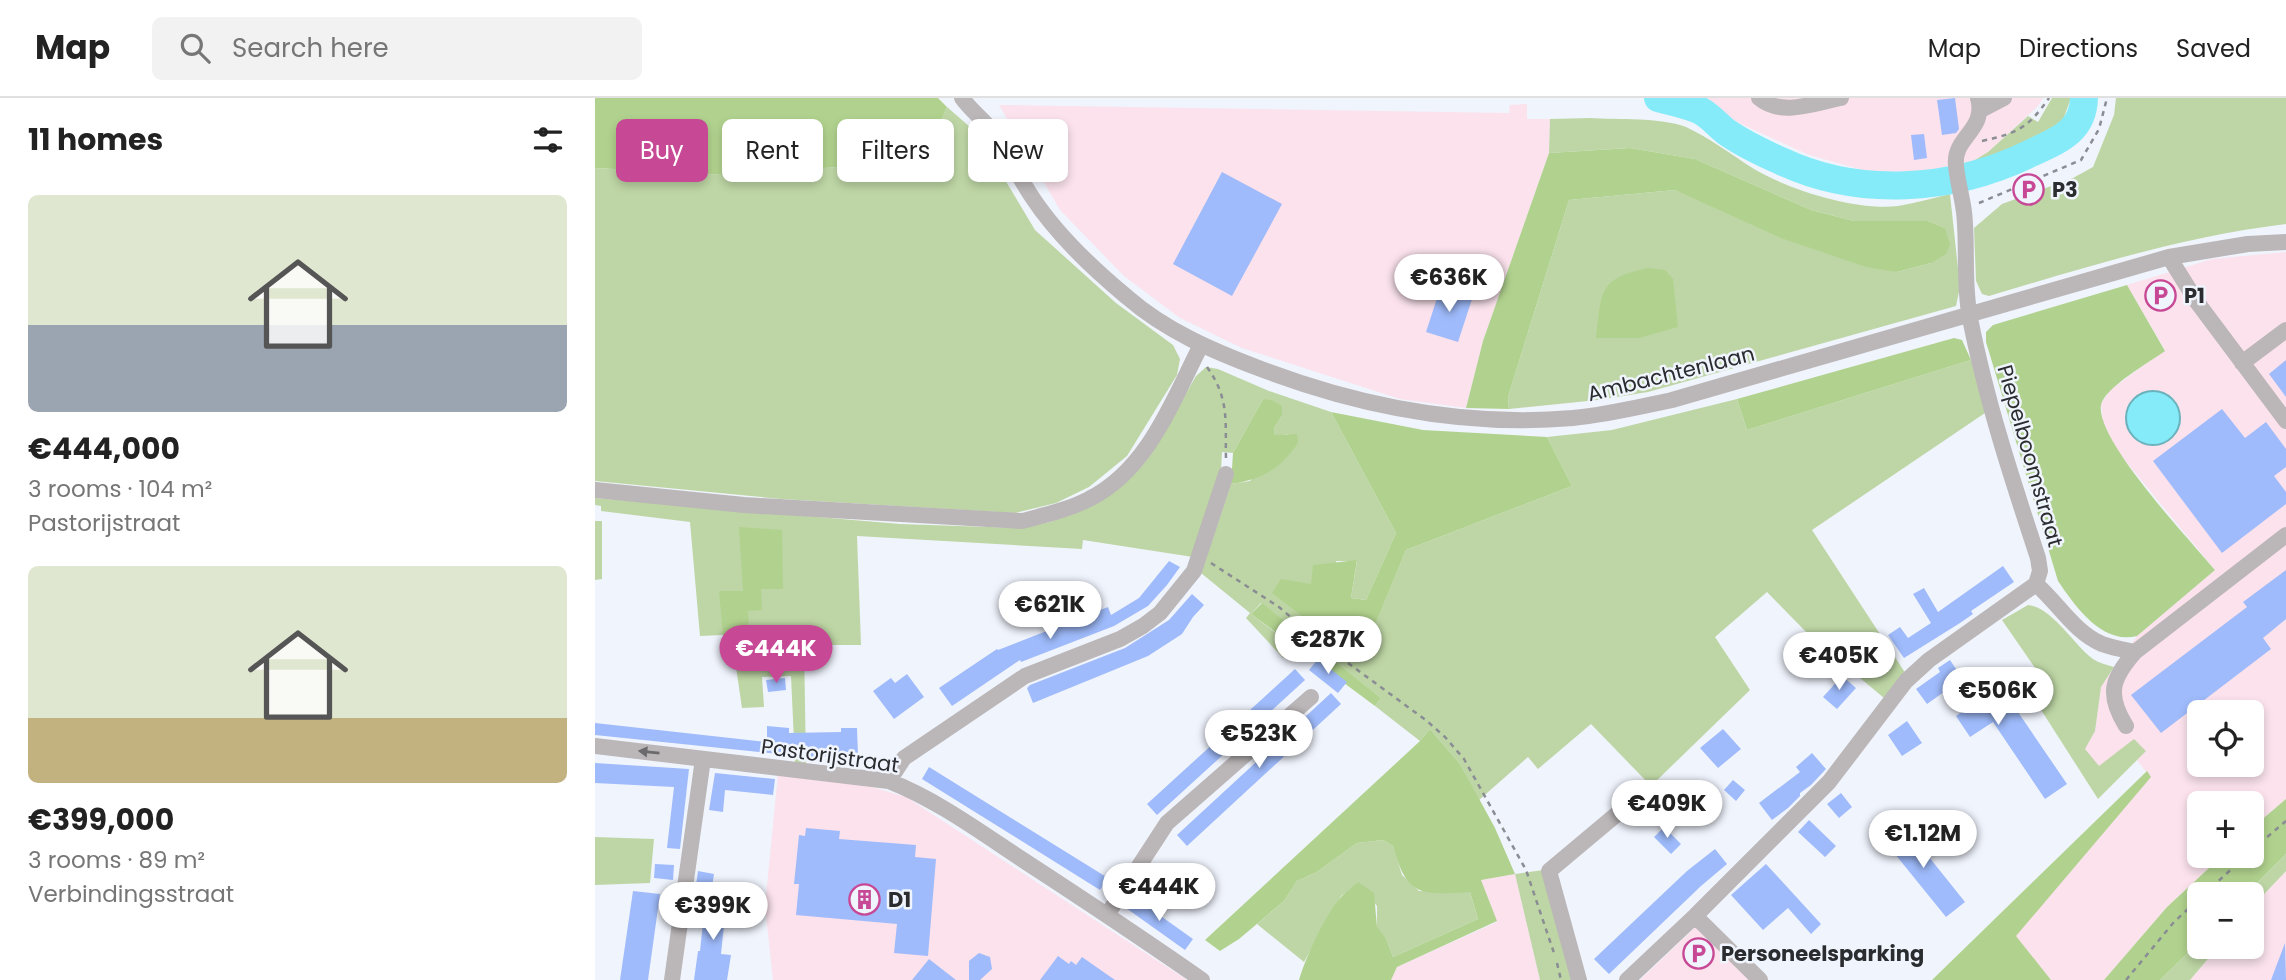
<!DOCTYPE html>
<html lang="en">
<head>
<meta charset="utf-8">
<style>
  :root { --surface:#fff; --page:#f2f2f2; --text:#222; --muted:#767676; --line:#e0e0e0; --accent:#c74996 }
  body { margin:0; font-family:Poppins,sans-serif; background:var(--page); color:var(--text); height:100vh; display:flex; flex-direction:column; font-size:26px; white-space:nowrap }
  * { box-sizing:border-box; margin:0 }
  p { font-size:23px; color:var(--muted) }
  .icon { flex:none; width:38px; height:38px; fill:none; stroke:currentColor; stroke-width:2; stroke-linecap:round; stroke-linejoin:round }
  .map { position:relative; flex:1; overflow:hidden }
  .side { display:flex; flex-direction:column; background:var(--surface); width:595px }
  .side>* { flex:none }
  .hud { position:absolute; left:21px; top:21px; width:665px; height:63px; display:flex; gap:14px }
  .controls { position:absolute; left:1592px; top:602px; display:grid; gap:14px }
  .controls a { display:grid; place-items:center; width:77px; height:77px; border-radius:10px; background:var(--surface); box-shadow:0 4px 10px #0003; font-size:35px }
  .price { position:absolute; translate:-50% -60px; padding:0 16px; border-radius:24px; background:#fff; color:#222; font-size:23px; line-height:46px; filter:drop-shadow(0 2px 4px #0008) }
  .price::after { content:''; position:absolute; left:50%; top:42px; width:21px; height:16px; margin-left:-10px; background:inherit; clip-path:polygon(0 0,100% 0,50% 100%) }
  .price.selected { background:var(--accent); color:#fff }
  ul { padding:0; list-style:none }
  li { display:grid; align-content:center; gap:14px; height:371px; padding:0 28px }
  li span { display:grid; place-items:center; height:217px; border-radius:10px; color:#555 }
  li>.icon { margin-inline-start:auto }
  span .icon { width:126px; height:126px; fill:#fffc; stroke-width:1 }
  li b { font-size:30px }
  h2 { display:flex; justify-content:space-between; align-items:center; height:84px; padding:0 28px; font-size:30px }
  .tag { padding:0 24px; border-radius:10px; background:var(--surface); box-shadow:0 4px 10px #0003; font-size:24px; line-height:63px }
  .tag.selected { background:var(--accent); color:#fff }
  header { display:flex; align-items:center; gap:42px; box-sizing:border-box; height:98px; padding:0 35px; background:var(--surface); border-bottom:2px solid var(--line) }
  header strong { font-size:33px }
  nav { display:flex; gap:38px; margin-inline-start:auto; font-size:24px }
  .search { width:490px; height:63px; background:var(--page); display:flex; align-items:center; gap:18px; box-sizing:border-box; padding:0 24px; border-radius:10px; color:var(--muted); font-size:26px }
  main { display:flex; flex:1; min-height:0 }
  .map>svg:first-child { display:block }
  .industrial { fill:#fbe2ec; fill-rule:evenodd }
  .green { fill:#bed6a5; fill-rule:evenodd }
  .forest { fill:#b1d28e }
  .water { fill:#85ebf9; stroke:#6ab2bc; stroke-width:2 }
  .lines { fill:none; stroke-linecap:round; stroke-linejoin:round }
  .river { stroke:#85ebf9; stroke-width:28 }
  .building { fill:#9fbbfb }
  .path { stroke:#8a8d93; stroke-width:2.5; stroke-dasharray:5 5; stroke-linecap:butt }
  .minor { stroke:#bbb6b7; stroke-width:16 }
  .oneway { fill:#6b6a6c }
  .labels { text-anchor:middle; stroke-width:5; stroke-linejoin:round; paint-order:stroke }
  .poi-label { font-size:21px; font-weight:bold; fill:#2a2c2f; stroke:#f0f4fd; text-anchor:start }
  .street-label { font-size:21px; fill:#2a2c2f; stroke:#f0f4fd }
</style>
</head>
<body>
<header>
<strong>Map</strong>
<div class="search"><svg class="icon" aria-label="search" viewBox="0 0 24 24"><circle cx="10" cy="10" r="6"/><path d="M15 15l6 6"/></svg>Search here</div>
<nav><a>Map</a><a>Directions</a><a>Saved</a></nav>
</header>
<main>
<section class="side">
<h2>11 homes<svg class="icon" aria-label="filters" viewBox="0 0 24 24"><path d="M4 7h16M4 17h16"/><circle cx="9" cy="7" r="2"/><circle cx="15" cy="17" r="2"/></svg></h2>
<ul>
<li><span style="background:linear-gradient(#dfe7d0 60%,#9aa5b1 0)"><svg class="icon" aria-label="home" viewBox="0 0 24 24"><path d="M3 11l9-7 9 7M6 9v11h12V9"/></svg></span><div><b>€444,000</b><p>3 rooms · 104 m²</p><p>Pastorijstraat</p></div></li>
<li><span style="background:linear-gradient(#dfe7d0 70%,#c2b280 0)"><svg class="icon" aria-label="home" viewBox="0 0 24 24"><path d="M3 11l9-7 9 7M6 9v11h12V9"/></svg></span><div><b>€399,000</b><p>3 rooms · 89 m²</p><p>Verbindingsstraat</p></div></li>
</ul>
</section>
<div class="map">
<svg width="1691" height="882" viewBox="0 0 1691 882">
  <rect width="100%" height="100%" fill="#f0f4fd"/>
  <!-- industrial -->
  <path class="industrial" d="M1101,0H1448L1442,9L1393,54L1367,70L1318,76L1271,73L1214,57L1146,26Z
    M932,6V21H955L954,55L888,243L871,310L805,301L647,250L585,220L529,178L465,112L404,7L914,15L915,7Z
    M1691,154V701L1657,730V705H1605V758H1627L1572,809L1509,882H1456L1420,838L1555,679L1542,662L1551,653L1503,668L1489,651L1500,633L1506,588L1542,538L1620,472L1523,354L1508,324L1506,306L1515,292L1570,252L1532,187L1617,161ZM1605,614H1657V667H1605Z
    M183,676L277,689L311,699L592,882H178L170,808Z
    M1691,773V882H1595L1623,849H1657V809Z
    M920,776L945,882H796L802,869L902,824L886,782Z
    M1110,820L1171,882H1045Z"/>
  <!-- green -->
  <path class="green" d="M1457,0H1476L1468,22L1426,53L1367,70L1393,54L1433,18L1443,24Z
    M1521,0H1691V126C1589,138 1492,169 1394,198L1387,196L1381,183L1379,130L1407,106L1478,80L1498,69L1519,17Z
    M352,9L382,35L440,132L521,205L578,247L585,261L582,277L532,358L494,389L461,405L420,415L186,401L0,383V70L129,77L258,68L339,39Z
    M995,20C1023,22 1065,19 1091,29C1115,40 1137,57 1159,71C1194,92 1262,113 1303,108C1320,105 1338,100 1355,96L1365,189L1361,208L1053,294L1003,302L914,311L913,299L974,102L1080,92L1302,174L1336,165L1350,130L1333,123H1259L1216,112L1100,61L1035,50L954,55L955,21Z
    M1376,262L1393,313L1217,432L1311,576L1289,600L1216,539L1172,494L1120,539L1155,592L1056,688L996,626L943,671L933,659L884,702L865,666L835,631L825,643L780,608L786,600L666,505L656,516L707,555L700,564L693,556L688,560L651,520L655,515L606,475L636,386L655,383L694,336L680,338L679,330L687,318L668,301L638,355L627,354L626,373L598,459L488,442L487,451L262,438L266,547H209L211,666L200,665L196,578L167,579L169,609L147,610L138,549L129,550L128,537L105,538L95,424L6,413V408L0,407V400L305,426L425,430L455,424L484,414L546,369L557,355L601,278L611,269L623,271L674,293L736,314L801,435L771,502L756,500L762,463H741L765,562L811,452L977,388L952,339L1017,332L1142,301L1152,332ZM186,432L166,491L153,513L124,493H148Z
    M0,423H7V481L0,482Z
    M1433,507C1457,509 1479,547 1498,561C1504,565 1512,567 1519,569L1506,589L1500,633L1490,651L1504,668L1539,641L1551,653L1503,701L1434,593L1449,583L1407,522Z
    M0,739L59,741L55,785L0,787Z
    M788,742L798,748L807,777L824,793L875,794L883,821L798,859L791,840L782,830V808L763,785L746,798L709,864L662,826L689,803L702,783L722,774L762,745Z
    M1691,756V773L1657,809V796H1651Z
    M948,772L978,882H945L920,776Z
    M1605,843V849H1623L1595,882H1565Z"/>
  <!-- forest -->
  <path class="forest" d="M0,0H343L352,9L339,39L313,54L258,68L129,77L0,70Z
    M1035,50L1100,61L1216,112L1259,123H1333L1350,130L1355,147L1351,156L1336,165L1302,174L1271,169L1186,140L1080,92L974,102L913,299L914,311L871,310L888,243L954,55Z
    M1053,170L1070,172L1078,181L1083,229L1044,240H1001C1007,194 1002,181 1053,170Z
    M1532,187L1570,253C1555,264 1510,289 1506,307C1500,342 1596,443 1620,472L1542,538C1507,547 1480,508 1463,483L1391,244V234L1398,227Z
    M1359,240L1367,242L1376,262L1152,332L1142,301Z
    M668,301L677,302L687,308V318L679,330L680,337L702,336L703,345C685,371 668,381 636,386L638,355Z
    M736,314L828,332L952,339L977,388L811,452L765,563L677,495L686,481L716,486L718,467L762,462L756,500L771,502L801,435Z
    M144,429L187,432L188,491H166L167,512L153,513L154,535L128,537L124,493H148Z
    M667,505L786,600L780,608L656,516Z
    M835,631L865,666L900,730L920,776L886,782L902,823L802,869L796,882H704C711,859 730,817 746,799C751,793 758,789 763,784L779,795L782,829L791,840L798,859L883,821L875,794C825,797 812,799 798,748L788,742L762,745L722,774L702,783L689,803L644,841L625,853L610,842L825,643Z
    M1552,673L1556,679L1421,838L1456,882H1337Z
    M1691,701V756L1651,796H1605V843L1565,882H1509L1572,809L1627,758H1657V730Z"/>
  <!-- water -->
  <path class="water" d="M1531 320a27 27 0 1 1 54 0a27 27 0 1 1-54 0Z"/>
  <g class="lines">
    <!-- river -->
    <path class="river" d="M1063,0C1077,4 1092,7 1104,12C1115,17 1124,29 1133,35C1149,46 1168,55 1186,63C1264,100 1357,93 1434,56C1461,43 1488,35 1489,0"/>
  </g>
  <!-- building -->
  <path class="building" d="M1360,0L1364,31L1361,35L1347,37L1342,2Z
    M1329,36L1332,60L1319,62L1316,37Z
    M627,74L687,106L637,198L578,166Z
    M846,188L878,198L863,244L831,234Z
    M1691,262V299L1674,276Z
    M1627,311L1650,340L1671,324L1691,351V369L1679,378L1691,394V406L1627,455L1558,363Z
    M574,463L585,469L572,487L553,508L519,528L426,564L425,562L357,608L344,590L402,551L403,552L513,509L516,517L544,500Z
    M1408,468L1419,484L1376,513L1378,516L1365,525L1309,560L1293,537L1305,529L1313,540L1336,525L1318,496L1329,490L1343,514Z
    M1691,472V521L1668,540L1676,551L1566,635L1536,597L1652,509L1648,504Z
    M597,496L609,507L598,519L587,536L553,558L438,605L432,590L435,587L530,550L574,522Z
    M723,561L752,584L743,595L714,572Z
    M1355,562L1389,613L1412,598L1472,686L1450,701L1398,624L1375,639L1361,618L1371,611L1356,589L1332,606L1321,591L1345,574L1343,570Z
    M700,571L710,582L562,717L552,706Z
    M312,576L329,599L299,621L278,593L296,580L300,585Z
    M1247,578L1261,590L1242,611L1228,599Z
    M190,580L191,592L173,594L171,582Z
    M736,595L746,606L592,748L582,737Z
    M1312,623L1327,645L1307,658L1293,637Z
    M0,625L172,644V628L194,630V635L246,634V630H262L263,657L213,659L0,637Z
    M1128,631L1146,651L1123,670L1105,650Z
    M1217,655L1231,671L1216,687L1205,695V698L1193,710L1177,722L1164,705L1205,674L1201,669Z
    M0,665L94,671L85,751L72,750L79,689L0,685Z
    M334,669L513,780L505,792L327,681Z
    M120,675L180,681L178,697L130,692L128,714L114,712Z
    M1138,682L1150,692L1141,703L1129,692Z
    M1246,695L1257,709L1244,720L1232,706Z
    M1214,722L1241,748L1230,759L1203,734Z
    M1306,724L1370,804L1351,819L1287,740Z
    M1069,729L1086,746L1076,756L1059,739Z
    M211,730L245,733L244,741L321,747L320,759L341,761L333,858L299,855L302,826L201,817L204,786H199L204,737L210,738Z
    M1120,751L1132,766L1106,788L1014,876L999,861L1092,773Z
    M60,766L79,767L78,782L59,780Z
    M1171,766L1226,826L1216,836L1193,810L1168,832L1136,797Z
    M103,773L119,776L117,789L101,787Z
    M38,793L65,796L53,882H25Z
    M111,796L132,798L126,856L136,857L132,882H99L103,853H105Z
    M539,799L598,841L590,852L531,810Z
    M1690,845L1691,882H1676Z
    M384,855L395,859L397,871L385,882H374V863Z
    M463,858L474,866L476,863L481,867L487,859L520,882H445Z
    M334,861L361,882H317Z"/>
  <g class="lines">
    <!-- path -->
    <path class="path" d="M1387,43C1423,35 1433,30 1454,0
      M1384,105L1486,62L1504,31L1512,0
      M612,269C635,301 630,324 631,362
      M616,465L684,509L727,546L832,623L850,639L869,661L931,772L959,855
      M1657,752L1691,723
      M1609,796L1651,758
      M962,865L966,882
      M1531,882L1579,824L1605,800"/>
    <!-- minor -->
    <path class="minor" d="M367,0C374,10 384,18 392,27C409,49 422,76 437,99C462,137 497,170 532,199C571,233 618,253 666,271C766,309 871,329 978,320C1011,317 1044,309 1077,302L1574,159L1653,146L1691,144
      M1164,0C1186,19 1220,5 1246,0
      M1386,12L1409,0
      M1574,159L1602,204L1691,323
      M1647,265L1691,232
      M0,392L149,407L427,423C450,417 473,412 494,401C553,372 578,302 606,247
      M1441,486C1463,505 1480,535 1507,546C1518,550 1530,552 1540,554
      M1531,628C1511,596 1517,580 1540,554L1691,437
      M0,648L294,683C342,702 384,733 428,762C488,801 548,841 607,882
      M294,683L309,660L430,578L525,541L548,528L565,515L599,473L631,376
      M512,817L572,725L716,599
      M1100,818L1165,882
      M77,882L108,661
      M984,882L954,773L1022,716
      M1032,882L1100,818L1234,684L1311,583L1334,562L1441,486L1445,473L1443,460C1417,381 1391,302 1375,220C1368,185 1373,148 1369,114C1367,98 1362,82 1361,67C1358,39 1392,32 1383,0"/>
  </g>
  <!-- one-way arrows -->
  <defs><path id="oneway-solid" d="M-6-.8H1V-3.2L6.5 0L1 3.2V.8H-6Z" transform="scale(1.75)"/></defs>
  <use class="oneway" href="#oneway-solid" transform="translate(54 654) rotate(-174)"/>
  <!-- icons -->
  <defs>
    <symbol id="parking-ring" viewBox="-11 -11 22 22"><circle r="9.5" fill="#f0f4fd" stroke="#c74996" stroke-width="1.5"/><path d="M-3.5-5.5H1a3.5 3.5 0 0 1 0 7H-1V5.5H-3.5ZM-1-3.4V-.6H.8a1.4 1.4 0 0 0 0-2.8Z" fill="#c74996"/></symbol>
    <symbol id="building-ring" viewBox="-11 -11 22 22"><circle r="9.5" fill="#f0f4fd" stroke="#c74996" stroke-width="1.5"/><path d="M-4-6H4V6H1V3H-1V6H-4ZM-2.5-4.3h1.7v1.8h-1.7ZM.8-4.3h1.7v1.8H.8ZM-2.5-1h1.7V.8h-1.7ZM.8-1h1.7V.8H.8Z" fill="#c74996"/></symbol>
  </defs>
  <g fill-rule="evenodd">
    <use href="#parking-ring" x="1416" y="74" width="35" height="35"/>
    <use href="#parking-ring" x="1548" y="180" width="35" height="35"/>
    <use href="#building-ring" x="252" y="784" width="35" height="35"/>
    <use href="#parking-ring" x="1086" y="838" width="35" height="35"/>
  </g>
  <g class="labels">
    <!-- poi labels -->
    <g class="poi-label">
      <text x="1457" y="99">P3</text>
      <text x="1589" y="205">P1</text>
      <text x="293" y="809">D1</text>
      <text x="1126" y="863">Personeelsparking</text>
    </g>
    <!-- street labels -->
    <g class="street-label">
      <text transform="translate(1076 276) rotate(-14)" y="7">Ambachtenlaan</text>
      <text transform="translate(1435 358) rotate(74)" y="7">Piepelboomstraat</text>
      <text transform="translate(235 658) rotate(8)" y="7">Pastorijstraat</text>
    </g>
  </g>
</svg>
<div class="controls">
<a><svg class="icon" aria-label="locate" viewBox="0 0 24 24"><circle cx="12" cy="12" r="6"/><path d="M12 2v4M12 18v4M2 12h4M18 12h4"/></svg></a>
<a>+</a>
<a>−</a>
</div>
<b class="price" style="left:854px;top:216px">€636K</b>
<b class="price" style="left:455px;top:543px">€621K</b>
<b class="price" style="left:733px;top:578px">€287K</b>
<b class="price selected" style="left:181px;top:587px">€444K</b>
<b class="price" style="left:1244px;top:594px">€405K</b>
<b class="price" style="left:1403px;top:629px">€506K</b>
<b class="price" style="left:664px;top:672px">€523K</b>
<b class="price" style="left:1072px;top:742px">€409K</b>
<b class="price" style="left:1328px;top:772px">€1.12M</b>
<b class="price" style="left:564px;top:825px">€444K</b>
<b class="price" style="left:118px;top:844px">€399K</b>
<div class="hud">
<a class="tag selected">Buy</a>
<a class="tag">Rent</a>
<a class="tag">Filters</a>
<a class="tag">New</a>
</div>
</div>
</main>
</body>
</html>
